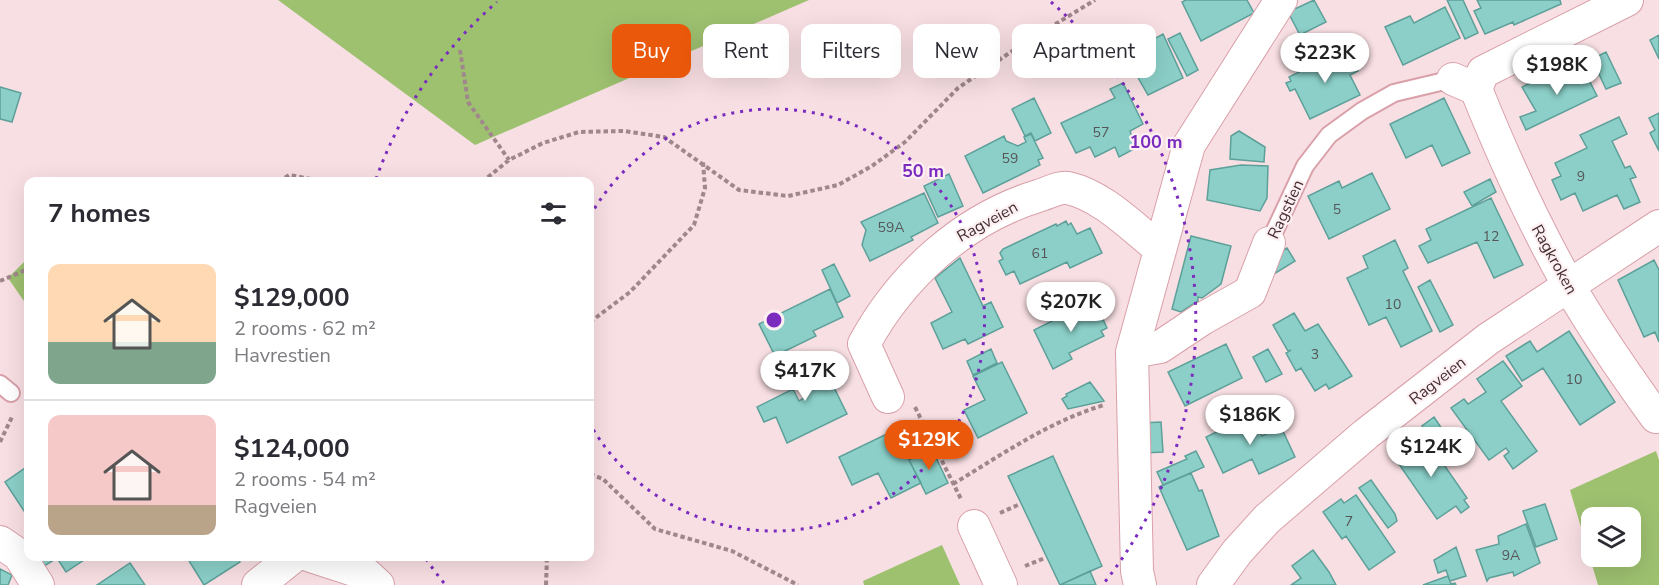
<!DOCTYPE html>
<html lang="en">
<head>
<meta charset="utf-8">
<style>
  :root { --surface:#fff; --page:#f7f7f7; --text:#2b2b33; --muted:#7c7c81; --line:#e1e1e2; --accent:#ea580c }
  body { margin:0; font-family:"Nunito Sans",sans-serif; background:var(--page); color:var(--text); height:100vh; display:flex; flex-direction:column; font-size:22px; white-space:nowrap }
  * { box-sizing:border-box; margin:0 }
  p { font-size:20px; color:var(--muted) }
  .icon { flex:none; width:33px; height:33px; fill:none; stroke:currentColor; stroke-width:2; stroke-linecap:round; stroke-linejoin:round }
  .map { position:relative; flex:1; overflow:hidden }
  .details { position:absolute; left:24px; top:177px; width:570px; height:384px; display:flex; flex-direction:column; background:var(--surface); border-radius:12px; box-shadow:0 6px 24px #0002 }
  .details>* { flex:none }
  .hud { position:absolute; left:612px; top:24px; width:570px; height:54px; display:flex; gap:12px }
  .buttons { position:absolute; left:1581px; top:507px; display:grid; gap:12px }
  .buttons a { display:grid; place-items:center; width:60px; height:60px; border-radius:12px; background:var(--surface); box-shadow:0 6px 24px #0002; font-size:30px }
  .price { position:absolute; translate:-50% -51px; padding:0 14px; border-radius:21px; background:#fff; color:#222; font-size:20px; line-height:39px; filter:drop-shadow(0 2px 3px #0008) }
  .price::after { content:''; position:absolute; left:50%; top:36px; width:18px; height:14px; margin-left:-9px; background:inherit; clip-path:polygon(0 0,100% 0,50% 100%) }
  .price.current { background:var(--accent); color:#fff }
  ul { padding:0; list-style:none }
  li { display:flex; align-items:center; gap:18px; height:150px; padding:0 24px }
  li+li { border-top:2px solid var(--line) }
  li span { display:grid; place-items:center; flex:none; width:168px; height:120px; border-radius:12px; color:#555 }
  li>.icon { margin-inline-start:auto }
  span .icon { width:72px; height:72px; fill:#fffc; stroke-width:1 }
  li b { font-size:26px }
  h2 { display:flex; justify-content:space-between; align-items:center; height:72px; padding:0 24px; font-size:26px }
  .pill { padding:0 21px; border-radius:12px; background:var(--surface); box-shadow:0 6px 24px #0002; font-size:21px; line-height:54px }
  .pill.current { background:var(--accent); color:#fff }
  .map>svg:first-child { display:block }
  .green { fill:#9ec170; fill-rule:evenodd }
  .building { fill:#8bcfc8; stroke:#5da09a; stroke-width:1.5 }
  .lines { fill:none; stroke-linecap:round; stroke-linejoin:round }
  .lane-casing { stroke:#d9a0a9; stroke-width:20 }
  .street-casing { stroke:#d9a0a9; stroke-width:34 }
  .path { stroke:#9f878b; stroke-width:4; stroke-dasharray:4.5 3; stroke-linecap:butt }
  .lane { stroke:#fff; stroke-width:16 }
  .street { stroke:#fff; stroke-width:32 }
  .ring { fill:none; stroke:#7b2cbf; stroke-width:3; stroke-dasharray:3 6 }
  .labels { text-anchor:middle; stroke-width:4.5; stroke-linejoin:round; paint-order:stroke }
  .number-label { font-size:14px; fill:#565658 }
  .street-label { font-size:16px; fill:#452e32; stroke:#fdf0f2 }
  .centre { fill:#7b2cbf; stroke:#fdf0f2; stroke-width:3 }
  .ring-label { font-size:18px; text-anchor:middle; font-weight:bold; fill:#7b2cbf; stroke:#fdf0f2; stroke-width:4.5; stroke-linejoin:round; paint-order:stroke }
</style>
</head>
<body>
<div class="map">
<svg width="1659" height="585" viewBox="0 0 1659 585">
  <rect width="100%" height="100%" fill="#f8dfe3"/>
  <!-- green -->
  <path class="green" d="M278,0H809L475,145Z
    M28,258V307L8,278Z
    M1656,451L1659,460V585H1598L1570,490ZM1592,518H1630V556H1592Z
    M942,545L960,585H864L863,581Z"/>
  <!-- building -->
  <path class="building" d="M1186,0H1247L1254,13L1201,41L1182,2Z
    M1314,0L1326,22L1300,35L1288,12Z
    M1447,0H1463L1478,33L1465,39Z
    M1477,0H1560L1561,4L1514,25L1513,22L1485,34L1474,11L1481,8Z
    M1445,7L1460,38L1403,65L1385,27L1410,16L1414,23Z
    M1180,33L1198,70L1187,76L1168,39Z
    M1163,34L1183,78L1148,95L1125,55Z
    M1659,35V59L1650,40Z
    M1606,52L1621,83L1606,89L1592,59Z
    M1339,53L1341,57L1349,53L1358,71L1350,75L1360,95L1310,119L1295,89L1290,91L1286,83L1291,81L1289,77L1305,69L1304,67Z
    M1582,66L1597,96L1526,130L1520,117L1536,111L1522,87L1547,75L1550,81Z
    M1123,83L1143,124L1130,131L1136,148L1119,157L1115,147L1095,157L1090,147L1076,153L1061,123L1115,98L1110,89Z
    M0,87L21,93L12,122L0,119Z
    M1034,98L1051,133L1035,141L1031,133L1025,136L1012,109Z
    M1444,98L1470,153L1442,166L1432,145L1406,158L1390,124Z
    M1659,113V151L1650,133L1655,130L1649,118Z
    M1619,117L1627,134L1612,141L1625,168L1630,166L1636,177L1630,179L1640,202L1624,209L1617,195L1583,211L1575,193L1561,200L1552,180L1561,176L1555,163L1587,148L1580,135Z
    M1239,131L1265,147L1264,162L1230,159L1231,136Z
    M1031,134L1043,158L1038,160L1040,165L983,193L965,156L1004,136L1006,141L1018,146L1026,142L1024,137Z
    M1241,165L1268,166L1267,198L1260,211L1207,200L1210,170Z
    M1372,173L1390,209L1329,239L1308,196L1339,181L1342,188Z
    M949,174L963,206L938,217L924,186Z
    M1490,179L1496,192L1472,206L1464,192Z
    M924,193L938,223L911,237L913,240L870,261L862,245L866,230L861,222Z
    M1491,198L1523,265L1494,278L1477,242L1428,263L1419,246L1431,240L1426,229Z
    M1066,221L1068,225L1071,223L1077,234L1090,228L1102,253L1070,268L1067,262L1020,284L1014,271L1006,275L999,261L1003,259L1000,253L1003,249L1056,224L1057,226Z
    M1191,236L1231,246L1221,284L1202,298L1198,297V301L1181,312L1172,309Z
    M1395,240L1408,268L1403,271L1432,331L1401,347L1386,317L1369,325L1347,278L1368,268L1363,256Z
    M1287,248L1295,261L1274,274L1266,261Z
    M960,258L983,306L991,302L1003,327L968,344L965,339L943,349L931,323L952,312L935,278Z
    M1654,260L1659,270V342L1655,332L1644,337L1618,280Z
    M834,264L850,296L837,303L822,270Z
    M1430,280L1453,325L1440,332L1418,287Z
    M830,289L843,317L813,331L816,336L775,356L759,324Z
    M1094,300L1107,328L1101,331L1104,336L1069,353L1072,359L1053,369L1034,330Z
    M1294,313L1305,331L1318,324L1352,376L1329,389L1326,384L1315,391L1301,368L1296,371L1286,353L1291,350L1288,351L1273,325Z
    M1569,331L1615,402L1580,425L1543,368L1522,381L1506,356L1530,341L1537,352Z
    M1226,344L1242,378L1185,406L1168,372Z
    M991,349L997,363L973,375L967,361Z
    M1268,349L1282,374L1266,382L1253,357Z
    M819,357L847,414L787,443L776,417L764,422L757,407L793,389L799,401L806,397L796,386L793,387L787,375L789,371Z
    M1503,361L1522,386L1501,401L1537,451L1513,469L1504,456L1509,452L1506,448L1489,460L1451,408L1464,399L1468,404L1486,392L1477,379Z
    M1002,362L1027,413L978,438L964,410L985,400L973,376Z
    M1090,382L1104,401L1068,409L1062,399L1067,396L1066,394Z
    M1252,415L1262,436L1281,427L1295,457L1259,474L1252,459L1223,473L1206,437Z
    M1434,417L1450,441L1437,449L1422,426Z
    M1161,422L1163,452L1143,453L1141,423Z
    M895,430L900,440L903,439L912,457L908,458L921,483L891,498L878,473L852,485L839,457Z
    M1424,436L1467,498L1464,500L1469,507L1461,513L1456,506L1437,519L1394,457Z
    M932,449L948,483L926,494L909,460Z
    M1196,451L1204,467L1163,485L1157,472L1187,459L1185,456Z
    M1053,456L1102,566L1060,585L1008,476Z
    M28,466V517L5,482Z
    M1191,473L1199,491L1202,490L1219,536L1187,550L1159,487Z
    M1371,480L1395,514L1397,521L1388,528L1359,488Z
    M1356,495L1395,552L1369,570L1346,536L1342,539L1323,512L1341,499L1344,503Z
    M1545,504L1557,539L1536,547L1523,511Z
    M1526,524L1540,563L1514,576L1513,572L1489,578L1487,581L1476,550L1499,544L1498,536Z
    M1456,547L1466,576L1450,581L1446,570L1438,573L1434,560Z
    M1313,550L1329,572L1336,585H1291L1301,578L1292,566Z
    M33,556H90L66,572L57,558L41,568Z
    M186,556H237L240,562L204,585Z
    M130,563L145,585H97Z
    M0,569L12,575L8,585H0Z
    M1090,571L1096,585H1060Z
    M1448,576L1451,584L1455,583L1456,585H1423Z"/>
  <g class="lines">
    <defs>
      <path id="lane" d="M1269,243L1305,166L1329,135L1362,111L1394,93L1453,79
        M0,384L11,393"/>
      <path id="street" d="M1453,79L1476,89L1483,72L1627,0
        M1476,89C1503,156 1532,221 1568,284C1594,330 1625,374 1656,417
        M1132,352L1160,347L1202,319L1250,292L1269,243
        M888,397L864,344C901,276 963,219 1038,196C1046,194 1060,186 1068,188C1103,196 1132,227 1159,248
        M974,526L1001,585
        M0,542L19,555L38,585
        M311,556L366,574L378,585
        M258,585L294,556
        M1140,585L1137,571L1132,352L1189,145L1281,0
        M1213,585L1237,552L1267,519L1366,434L1488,339L1659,226"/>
    </defs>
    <!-- lane casing -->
    <use href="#lane" class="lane-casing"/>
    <!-- street casing -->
    <use href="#street" class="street-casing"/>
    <!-- path -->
    <path class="path" d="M460,50L468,102L509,160
      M279,182L289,175L328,182
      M482,182L509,160L543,143L579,132L624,131L664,137L739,190L788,196L838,185L872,166L905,142L958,88L1021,45L1095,0
      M0,281L28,269
      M590,322L630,292L694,225L705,188L703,162
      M915,407L961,499
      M0,442L13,415
      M590,474L603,479L655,529L732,551L798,585
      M953,484C1003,454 1048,422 1104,405
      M1000,513L1020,504
      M1025,566L1045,558
      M546,585L547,556"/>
    <!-- lane -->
    <use href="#lane" class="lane"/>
    <!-- street -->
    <use href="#street" class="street"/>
  </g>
  <!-- distance rings -->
  <g class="ring">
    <path d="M590 216A211 211 0 1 1 590 424"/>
    <path d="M444 583A422 422 0 0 1 426 559M376 179A422 422 0 0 1 497 2M1051 2A422 422 0 0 1 1104 583"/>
  </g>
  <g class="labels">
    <!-- number labels -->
    <g class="number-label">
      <text x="1101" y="137">57</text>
      <text x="1010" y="163">59</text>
      <text x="1581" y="181">9</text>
      <text x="1337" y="214">5</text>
      <text x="891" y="232">59A</text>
      <text x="1491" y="241">12</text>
      <text x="1040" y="258">61</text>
      <text x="1393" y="309">10</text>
      <text x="1315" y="359">3</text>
      <text x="1574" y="384">10</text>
      <text x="1349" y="526">7</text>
      <text x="1511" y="560">9A</text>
    </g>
    <!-- street labels -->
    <g class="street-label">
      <text transform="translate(1285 209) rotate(-65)" y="6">Ragstien</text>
      <text transform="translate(987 221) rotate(-29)" y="6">Ragveien</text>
      <text transform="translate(1555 259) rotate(61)" y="6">Ragkroken</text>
      <text transform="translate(1437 380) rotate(-38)" y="6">Ragveien</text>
    </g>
  </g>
  <circle cx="774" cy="320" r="9" class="centre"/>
  <g class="ring-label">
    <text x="1156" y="148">100 m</text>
    <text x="923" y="177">50 m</text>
  </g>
</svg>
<div class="buttons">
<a><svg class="icon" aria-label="layers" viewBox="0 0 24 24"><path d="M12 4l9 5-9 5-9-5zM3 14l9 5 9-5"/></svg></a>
</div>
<b class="price" style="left:1325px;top:84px">$223K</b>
<b class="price" style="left:1557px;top:96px">$198K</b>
<b class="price" style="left:1071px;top:333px">$207K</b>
<b class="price" style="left:805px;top:402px">$417K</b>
<b class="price" style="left:1250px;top:446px">$186K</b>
<b class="price current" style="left:929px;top:471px">$129K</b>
<b class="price" style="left:1431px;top:478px">$124K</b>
<div class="hud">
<a class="pill current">Buy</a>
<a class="pill">Rent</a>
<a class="pill">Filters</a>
<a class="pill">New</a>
<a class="pill">Apartment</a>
</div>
<section class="details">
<h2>7 homes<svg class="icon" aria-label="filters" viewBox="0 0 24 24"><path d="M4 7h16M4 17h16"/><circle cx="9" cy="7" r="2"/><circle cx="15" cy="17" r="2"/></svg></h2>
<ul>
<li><span style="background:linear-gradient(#ffd9b3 65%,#7fa58c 0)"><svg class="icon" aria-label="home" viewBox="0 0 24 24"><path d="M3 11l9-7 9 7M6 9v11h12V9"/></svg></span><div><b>$129,000</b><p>2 rooms · 62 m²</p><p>Havrestien</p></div></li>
<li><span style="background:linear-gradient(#f6c9c9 75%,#b9a48a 0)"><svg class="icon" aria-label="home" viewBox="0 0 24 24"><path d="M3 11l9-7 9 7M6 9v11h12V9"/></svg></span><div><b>$124,000</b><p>2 rooms · 54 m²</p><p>Ragveien</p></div></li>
</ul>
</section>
</div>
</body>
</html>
